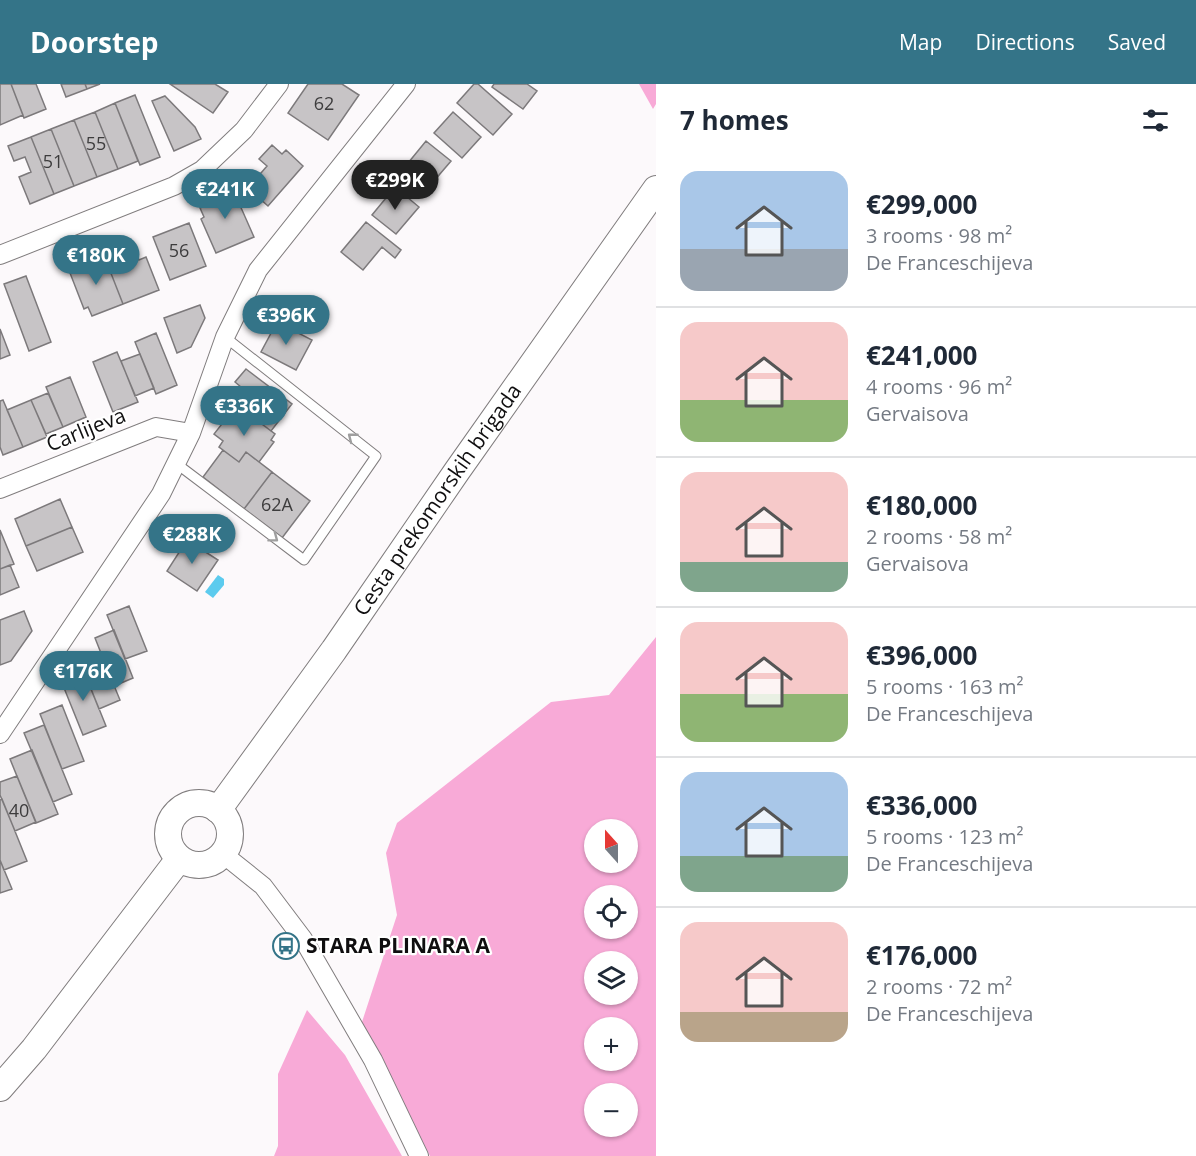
<!DOCTYPE html>
<html lang="en">
<head>
<meta charset="utf-8">
<style>
  :root { --surface:#fff; --page:#f6f6f7; --text:#1f2937; --muted:#747a83; --line:#e0e1e3; --accent:#347488 }
  body { margin:0; font-family:"Open Sans",sans-serif; background:var(--page); color:var(--text); height:100vh; display:flex; flex-direction:column; font-size:22px; white-space:nowrap }
  * { box-sizing:border-box; margin:0 }
  p { font-size:20px; color:var(--muted) }
  .icon { flex:none; width:33px; height:33px; fill:none; stroke:currentColor; stroke-width:2; stroke-linecap:round; stroke-linejoin:round }
  .map { position:relative; flex:1; overflow:hidden }
  .panel { display:flex; flex-direction:column; background:var(--surface); width:540px }
  .panel>* { flex:none }
  .needle { width:39px; rotate:339deg }
  .controls { position:absolute; left:584px; top:735px; display:grid; gap:12px }
  .controls a { display:grid; place-items:center; width:54px; height:54px; border-radius:50%; background:var(--surface); box-shadow:0 2px 4px #0004; font-size:30px }
  .price { position:absolute; translate:-50% -51px; padding:0 14px; border-radius:21px; background:var(--accent); color:#fff; font-size:20px; line-height:39px; filter:drop-shadow(0 2px 3px #0008) }
  .price::after { content:''; position:absolute; left:50%; top:36px; width:18px; height:14px; margin-left:-9px; background:inherit; clip-path:polygon(0 0,100% 0,50% 100%) }
  .price.selected { background:#222; color:#fff }
  ul { padding:0; list-style:none }
  li { display:flex; align-items:center; gap:18px; height:150px; padding:0 24px }
  li+li { border-top:2px solid var(--line) }
  li span { display:grid; place-items:center; flex:none; width:168px; height:120px; border-radius:18px; color:#555 }
  li>.icon { margin-inline-start:auto }
  span .icon { width:72px; height:72px; fill:#fffc; stroke-width:1 }
  li b { font-size:26px }
  h2 { display:flex; justify-content:space-between; align-items:center; height:72px; padding:0 24px; font-size:26px }
  header { display:flex; align-items:center; gap:36px; box-sizing:border-box; height:84px; padding:0 30px; background:var(--accent); color:#fff }
  header strong { font-size:28px }
  nav { display:flex; gap:33px; margin-inline-start:auto; font-size:21px }
  main { display:flex; flex:1; min-height:0 }
  .map>svg:first-child { display:block }
  .green { fill:#f8aad7; fill-rule:evenodd }
  .water { fill:#5ccbee }
  .building { fill:#c7c4c6; stroke:#7c797b; stroke-width:1.5 }
  .lines { fill:none; stroke-linecap:round; stroke-linejoin:round }
  .service-casing { stroke:#807d7e; stroke-width:11 }
  .minor-casing { stroke:#807d7e; stroke-width:20 }
  .secondary-casing { stroke:#807d7e; stroke-width:28 }
  .service { stroke:#fff; stroke-width:9 }
  .minor { stroke:#fff; stroke-width:18 }
  .secondary { stroke:#fff; stroke-width:26 }
  .oneway { stroke:#9f9f9f }
  .labels { text-anchor:middle; stroke-width:4.5; stroke-linejoin:round; paint-order:stroke }
  .number-label { font-size:18px; fill:#3d3c3d }
  .street-label { font-size:21px; fill:#0f0e0f; stroke:#fff }
  .poi-label { font-size:21px; font-weight:bold; fill:#0f0e0f; stroke:#fff; text-anchor:start }
</style>
</head>
<body>
<header>
<strong>Doorstep</strong>
<nav><a>Map</a><a>Directions</a><a>Saved</a></nav>
</header>
<main>
<div class="map">
<svg width="656" height="1072" viewBox="0 0 656 1072">
  <rect width="100%" height="100%" fill="#fcf9fb"/>
  <!-- green -->
  <path class="green" d="M639,0H656V20L653,25Z
    M656,553V1072H430L361,941L397,831L386,769L397,739L551,618L609,611ZM594,746H627V778H594ZM594,812H627V844H594ZM594,878H627V910H594ZM594,944H627V976H594ZM594,1010H627V1042H594Z
    M307,926L345,971L402,1072H274L278,1062V990Z"/>
  <!-- water -->
  <path class="water" d="M218,491L224,495V501L213,514L205,508Z"/>
  <!-- building -->
  <path class="building" d="M0,0H11L23,31L0,41Z
    M11,0H36L46,25L24,34Z
    M61,0H85L87,5L66,13Z
    M85,0H100L87,5Z
    M170,0H215L228,8L213,29Z
    M308,0H342L359,11L328,56L288,29Z
    M474,0H478L512,30L493,51L457,19Z
    M494,0H527L537,7L523,25L492,3Z
    M135,11L160,73L140,81L115,19Z
    M165,12L195,43L201,55L174,67L152,17Z
    M115,19L138,77L118,85L95,28Z
    M95,28L118,85L97,93L74,36Z
    M453,28L481,53L462,74L434,49Z
    M74,36L97,93L74,102L51,45Z
    M51,45L74,102L54,110L31,53Z
    M31,53L54,110L30,120L19,93L31,88L25,73L14,77L8,62Z
    M426,57L451,77L428,104L404,84Z
    M272,61L282,70L286,66L303,82L268,122L248,104L267,82L259,75Z
    M231,101L254,153L216,169L201,135L204,133L200,124L207,121L204,113Z
    M395,103L419,123L396,150L372,131Z
    M366,138L401,166L395,174L382,163L363,186L341,168Z
    M189,139L206,182L170,196L153,153Z
    M134,163L139,176L146,173L159,206L123,220L105,174Z
    M93,173L95,178L105,174L123,220L92,232L88,223L84,225L70,189L81,184L79,178Z
    M26,192L51,258L29,267L4,200Z
    M200,221L205,234L191,263L177,269L164,234Z
    M277,238L312,256L296,286L261,268Z
    M0,245L10,271L0,275Z
    M156,249L177,301L156,310L135,258Z
    M117,268L138,318L113,328L93,278Z
    M140,270L154,304L135,312L121,277Z
    M246,285L292,320L271,347L231,316L241,303L235,298Z
    M70,293L86,333L63,343L46,303Z
    M48,309L63,343L46,350L31,316Z
    M3,316L23,363L3,371L0,363V317Z
    M31,316L47,353L23,363L7,326Z
    M242,325L275,350L271,356L274,358L259,378L246,368L239,378L219,363L223,357L214,350L232,327L237,331Z
    M223,366L239,378L246,368L272,388L244,425L203,393Z
    M272,388L310,417L282,454L244,425Z
    M60,415L72,443L26,462L15,435Z
    M72,443L83,468L37,487L26,462Z
    M0,446L14,480L0,485Z
    M187,456L218,476L197,507L167,487Z
    M10,481L19,503L0,511V485Z
    M129,522L147,567L125,575L107,531Z
    M24,527L32,547L11,577L0,581V536Z
    M114,546L133,594L114,602L95,554Z
    M101,570L120,616L99,625L80,578Z
    M83,585L106,642L83,651L60,594Z
    M62,621L84,677L62,685L40,630Z
    M44,641L72,710L53,718L24,649Z
    M32,666L58,730L36,739L10,675Z
    M17,692L36,738L15,747L0,711V698Z
    M2,715L27,777L4,786L0,776V716Z
    M0,776L12,805L0,809Z"/>
  <g class="lines">
    <defs>
      <path id="service" d="M177,380L304,476L376,372L225,253"/>
      <path id="minor" d="M0,171L174,102L202,86L244,46L279,0
        M0,405L156,343L191,349
        M0,650L161,410L191,349L225,253L258,186L406,0
        M223,770L263,802L303,855L373,976L419,1072"/>
      <g id="secondary">
        <circle cx="199" cy="750" r="31"/>
        <path id="s1" d="M218,726L334,566L457,387L656,105"/>
        <path d="M0,1004L34,965L179,775"/>
      </g>
    </defs>
    <!-- service casing -->
    <use href="#service" class="service-casing"/>
    <!-- minor casing -->
    <use href="#minor" class="minor-casing"/>
    <!-- secondary casing -->
    <use href="#secondary" class="secondary-casing"/>
    <!-- service -->
    <use href="#service" class="service"/>
    <!-- minor -->
    <use href="#minor" class="minor"/>
    <!-- secondary -->
    <use href="#secondary" class="secondary"/>
  </g>
  <!-- one-way arrows -->
  <defs><path id="oneway-chevron" d="M-2-3.5L2.5 0L-2 3.5" fill="none" stroke-width="1.6" stroke-linecap="round" stroke-linejoin="round" transform="scale(1.5)"/></defs>
  <g class="oneway">
    <use href="#oneway-chevron" transform="translate(352 353) rotate(-142)"/>
    <use href="#oneway-chevron" transform="translate(274 454) rotate(37)"/>
  </g>
  <!-- icons -->
  <defs>
    <symbol id="bus-ring" viewBox="-11 -11 22 22"><circle r="9.5" fill="#fff" stroke="#347488" stroke-width="1.5"/><path d="M-5-6H5V4H4V6H2V4H-2V6H-4V4H-5ZM-3.5-4V0h7V-4ZM-3.5 1.2v1.5H-2V1.2ZM2 1.2v1.5H3.5V1.2Z" fill="#347488"/></symbol>
  </defs>
  <g fill-rule="evenodd">
    <use href="#bus-ring" x="271" y="847" width="30" height="30"/>
  </g>
  <g class="labels">
    <!-- number labels -->
    <g class="number-label">
      <text x="324" y="26">62</text>
      <text x="96" y="66">55</text>
      <text x="53" y="84">51</text>
      <text x="179" y="173">56</text>
      <text x="277" y="427">62A</text>
      <text x="19" y="733">40</text>
    </g>
    <!-- street labels -->
    <g class="street-label">
      <text transform="translate(86 346) rotate(-22)" y="7">Carlijeva</text>
      <text dy="7" stroke="none"><textPath href="#s1" startOffset="380">Cesta prekomorskih brigada</textPath></text>
    </g>
    <!-- poi labels -->
    <g class="poi-label">
      <text x="306" y="869">STARA PLINARA A</text>
    </g>
  </g>
</svg>
<div class="controls">
<a><svg class="needle" viewBox="-14 -14 28 28"><path d="M0-13l5 13h-10z" fill="#e53935"/><path d="M0 13l5-13h-10z" fill="#747a83"/></svg></a>
<a><svg class="icon" aria-label="locate" viewBox="0 0 24 24"><circle cx="12" cy="12" r="6"/><path d="M12 2v4M12 18v4M2 12h4M18 12h4"/></svg></a>
<a><svg class="icon" aria-label="layers" viewBox="0 0 24 24"><path d="M12 4l9 5-9 5-9-5zM3 14l9 5 9-5"/></svg></a>
<a>+</a>
<a>−</a>
</div>
<b class="price selected" style="left:395px;top:127px">€299K</b>
<b class="price" style="left:225px;top:136px">€241K</b>
<b class="price" style="left:96px;top:202px">€180K</b>
<b class="price" style="left:286px;top:262px">€396K</b>
<b class="price" style="left:244px;top:353px">€336K</b>
<b class="price" style="left:192px;top:481px">€288K</b>
<b class="price" style="left:83px;top:618px">€176K</b>
</div>
<section class="panel">
<h2>7 homes<svg class="icon" aria-label="filters" viewBox="0 0 24 24"><path d="M4 7h16M4 17h16"/><circle cx="9" cy="7" r="2"/><circle cx="15" cy="17" r="2"/></svg></h2>
<ul>
<li><span style="background:linear-gradient(#a9c7e8 65%,#9aa5b1 0)"><svg class="icon" aria-label="home" viewBox="0 0 24 24"><path d="M3 11l9-7 9 7M6 9v11h12V9"/></svg></span><div><b>€299,000</b><p>3 rooms · 98 m²</p><p>De Franceschijeva</p></div></li>
<li><span style="background:linear-gradient(#f6c9c9 65%,#8fb573 0)"><svg class="icon" aria-label="home" viewBox="0 0 24 24"><path d="M3 11l9-7 9 7M6 9v11h12V9"/></svg></span><div><b>€241,000</b><p>4 rooms · 96 m²</p><p>Gervaisova</p></div></li>
<li><span style="background:linear-gradient(#f6c9c9 75%,#7fa58c 0)"><svg class="icon" aria-label="home" viewBox="0 0 24 24"><path d="M3 11l9-7 9 7M6 9v11h12V9"/></svg></span><div><b>€180,000</b><p>2 rooms · 58 m²</p><p>Gervaisova</p></div></li>
<li><span style="background:linear-gradient(#f6c9c9 60%,#8fb573 0)"><svg class="icon" aria-label="home" viewBox="0 0 24 24"><path d="M3 11l9-7 9 7M6 9v11h12V9"/></svg></span><div><b>€396,000</b><p>5 rooms · 163 m²</p><p>De Franceschijeva</p></div></li>
<li><span style="background:linear-gradient(#a9c7e8 70%,#7fa58c 0)"><svg class="icon" aria-label="home" viewBox="0 0 24 24"><path d="M3 11l9-7 9 7M6 9v11h12V9"/></svg></span><div><b>€336,000</b><p>5 rooms · 123 m²</p><p>De Franceschijeva</p></div></li>
<li><span style="background:linear-gradient(#f6c9c9 75%,#b9a48a 0)"><svg class="icon" aria-label="home" viewBox="0 0 24 24"><path d="M3 11l9-7 9 7M6 9v11h12V9"/></svg></span><div><b>€176,000</b><p>2 rooms · 72 m²</p><p>De Franceschijeva</p></div></li>
</ul>
</section>
</main>
</body>
</html>
